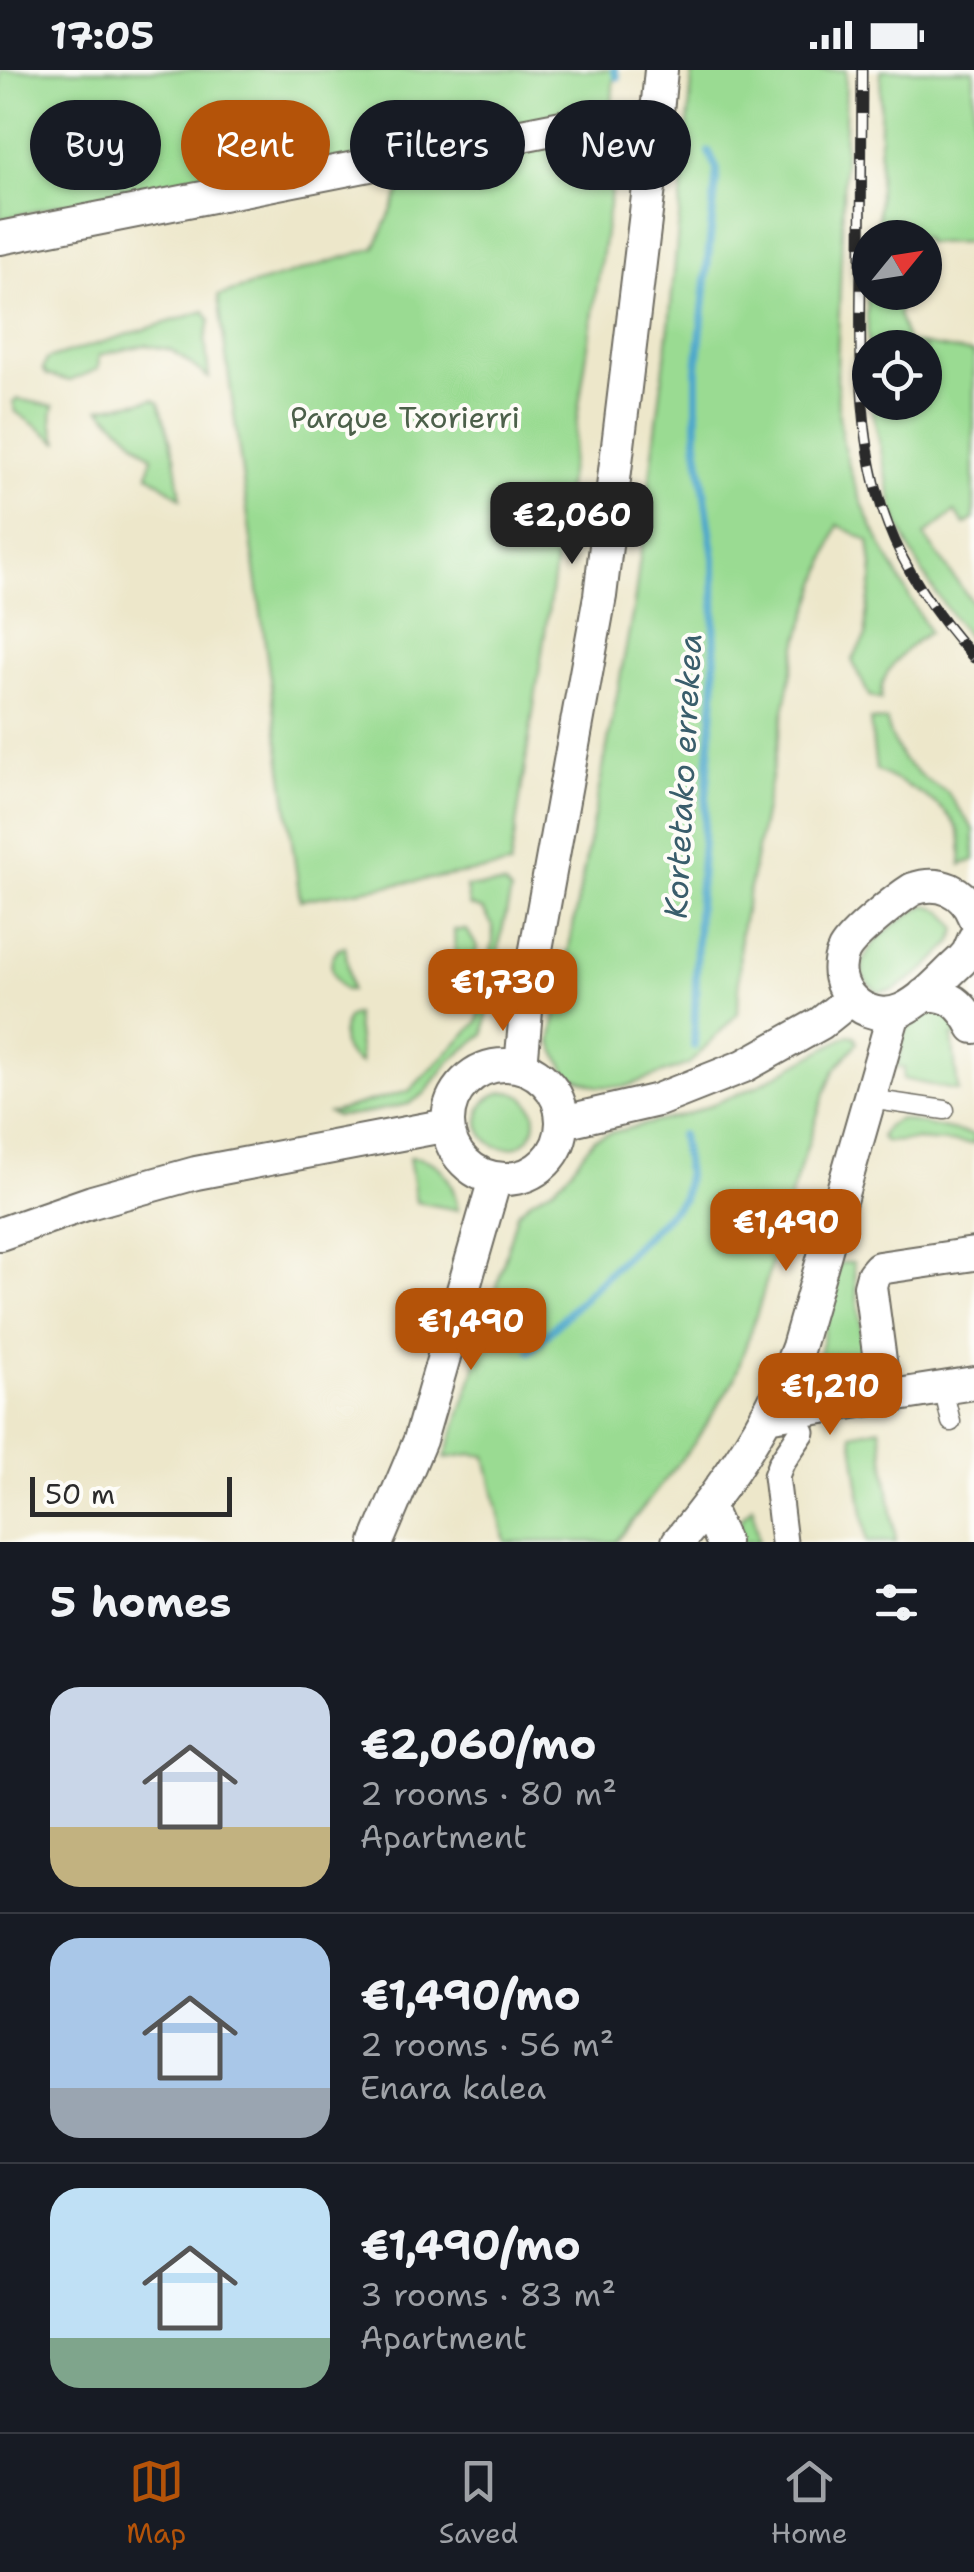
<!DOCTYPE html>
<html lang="en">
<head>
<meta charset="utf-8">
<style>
  :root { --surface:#171b24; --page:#20242c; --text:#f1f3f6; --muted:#9ea1a6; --line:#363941; --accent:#b45309 }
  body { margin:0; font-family:"Shantell Sans",sans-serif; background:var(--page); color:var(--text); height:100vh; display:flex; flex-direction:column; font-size:38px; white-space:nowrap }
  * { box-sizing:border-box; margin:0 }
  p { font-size:32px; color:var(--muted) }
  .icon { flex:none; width:55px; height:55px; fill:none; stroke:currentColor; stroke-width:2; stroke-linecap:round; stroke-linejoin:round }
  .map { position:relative; height:1472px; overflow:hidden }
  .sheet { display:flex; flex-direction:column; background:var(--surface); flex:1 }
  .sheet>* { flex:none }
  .hud { position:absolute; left:30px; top:30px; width:915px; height:90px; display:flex; gap:20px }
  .needle { width:65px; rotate:60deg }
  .tools { position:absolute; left:852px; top:150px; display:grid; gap:20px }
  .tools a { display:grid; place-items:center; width:90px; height:90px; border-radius:50%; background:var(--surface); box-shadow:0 2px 8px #0004; font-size:50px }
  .scale { position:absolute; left:30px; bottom:25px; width:202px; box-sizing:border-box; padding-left:10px; border:5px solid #2b2b2b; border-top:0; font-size:28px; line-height:35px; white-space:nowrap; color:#2b2b2b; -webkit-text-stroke:8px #fdfcf7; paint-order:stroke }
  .price { position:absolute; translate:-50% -85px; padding:0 22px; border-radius:20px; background:var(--accent); color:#fff; font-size:32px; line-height:65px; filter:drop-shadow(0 2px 5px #0008) }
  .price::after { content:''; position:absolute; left:50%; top:60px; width:30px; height:22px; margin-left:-15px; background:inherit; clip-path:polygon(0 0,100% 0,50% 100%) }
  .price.selected { background:#222; color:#fff }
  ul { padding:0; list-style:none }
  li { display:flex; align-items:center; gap:30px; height:250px; padding:0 50px }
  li+li { border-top:2px solid var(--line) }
  li span { display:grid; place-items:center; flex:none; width:280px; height:200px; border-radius:30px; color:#555 }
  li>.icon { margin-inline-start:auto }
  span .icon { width:120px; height:120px; fill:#fffc; stroke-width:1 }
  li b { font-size:42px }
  h2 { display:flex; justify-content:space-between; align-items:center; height:120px; padding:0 50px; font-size:42px }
  .tag { padding:0 35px; border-radius:45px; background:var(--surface); box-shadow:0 2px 8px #0004; font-size:35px; line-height:90px }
  .tag.selected { background:var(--accent); color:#fff }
  .status { display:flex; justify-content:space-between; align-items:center; height:70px; padding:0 50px; background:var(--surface); direction:ltr }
  .status svg { height:28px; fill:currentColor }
  .tab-bar { display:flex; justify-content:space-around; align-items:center; height:140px; border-top:2px solid var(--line); background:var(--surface); font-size:28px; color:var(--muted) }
  .tab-bar a { display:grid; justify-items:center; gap:5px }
  .tab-bar .selected { color:var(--accent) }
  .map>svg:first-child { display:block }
  .green { fill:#9adb92; stroke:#62835e; stroke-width:2.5 }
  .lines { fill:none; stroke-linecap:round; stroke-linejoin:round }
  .stream { stroke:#4da8cb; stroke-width:8 }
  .service-casing { stroke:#6f6d63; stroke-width:21 }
  .pedestrian-casing { stroke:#6f6d63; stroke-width:29 }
  .minor-casing { stroke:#6f6d63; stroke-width:36 }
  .service { stroke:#fff; stroke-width:18 }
  .pedestrian { stroke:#fff; stroke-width:25 }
  .minor { stroke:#fff; stroke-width:32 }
  .rail-casing { stroke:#2b2b2b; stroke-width:11 }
  .rail { stroke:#fdfcf7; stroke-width:8; stroke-dasharray:22; stroke-linecap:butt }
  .labels { text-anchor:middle; stroke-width:8; stroke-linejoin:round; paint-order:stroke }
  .park-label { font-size:30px; fill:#4c604a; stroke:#fdfcf7 }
  .water-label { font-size:32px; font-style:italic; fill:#395d6b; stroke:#fdfcf7 }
</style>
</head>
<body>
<div class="status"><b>17:05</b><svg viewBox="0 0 49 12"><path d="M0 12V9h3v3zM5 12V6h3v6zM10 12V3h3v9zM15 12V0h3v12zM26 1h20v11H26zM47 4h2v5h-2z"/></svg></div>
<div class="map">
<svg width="974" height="1472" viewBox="0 0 974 1472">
  <rect width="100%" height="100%" fill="#fdfcf7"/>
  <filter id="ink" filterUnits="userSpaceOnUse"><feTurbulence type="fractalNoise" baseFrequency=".01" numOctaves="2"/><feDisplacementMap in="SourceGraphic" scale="20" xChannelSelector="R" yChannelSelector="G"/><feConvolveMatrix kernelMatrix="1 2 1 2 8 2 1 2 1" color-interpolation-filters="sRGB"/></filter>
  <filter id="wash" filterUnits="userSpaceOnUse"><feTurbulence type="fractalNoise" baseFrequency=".0048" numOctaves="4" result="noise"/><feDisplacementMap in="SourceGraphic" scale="40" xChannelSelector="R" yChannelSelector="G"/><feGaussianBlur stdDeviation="2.25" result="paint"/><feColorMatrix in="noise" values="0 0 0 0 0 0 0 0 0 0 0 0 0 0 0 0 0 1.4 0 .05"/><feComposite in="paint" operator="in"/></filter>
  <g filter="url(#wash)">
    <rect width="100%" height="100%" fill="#ede7ca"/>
    <!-- green -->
    <path class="green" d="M0,0H614L611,53L100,138L61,134L0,150Z
      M693,0H846C845,71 843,143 840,214C839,261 833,321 842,367C854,435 896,502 929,562C907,577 878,602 881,630L869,626L852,590L866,566V546L873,504L869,471L838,455L797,575L740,866L738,943L689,994L624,1017L597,1016L568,1005L551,972L634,535L669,256Z
      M881,0H974V172L925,173V168L878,167Z
      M579,65L619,69L510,796L300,830L218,226L375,178L411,96Z
      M869,201L870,222L903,223L898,244L907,272L974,283V449L965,455L955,442L924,466L974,535V574C941,534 908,487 893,437L871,333L925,332V278H870V315L867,245Z
      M205,241L210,251L205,269L209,308L172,280L145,275L99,285L98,299L70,311L47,305L43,299L47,289Z
      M17,329L54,336C50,351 53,360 60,373L16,342L13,332Z
      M154,329L159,332L175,386L181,428L148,404L152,387L100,338Z
      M870,650L887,651L889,663L903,690L926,710L947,722L974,760V790L961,795C961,787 962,778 961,771C957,736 903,714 876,700Z
      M504,815L511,822L501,865L484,964L449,992L425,1023L409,1034L356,1045L336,1046L329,1043L409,1021L478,952L493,872V856L483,840L469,835L466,817Z
      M927,835C942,839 949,845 957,859L952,873L924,900L894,920L878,922C874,918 869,915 866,911C848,881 905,845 927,835Z
      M454,860H467L477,877L470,906L456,910Z
      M345,876L351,920H345C330,907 324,884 345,876Z
      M943,936L966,964L952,966L958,1021L903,1009L904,998L896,997C900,987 901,976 904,965C910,951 930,940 943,936Z
      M355,944L361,994C341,984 338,969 347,948Z
      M849,965L855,966L857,973L834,1001L824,1025L786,1141L760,1234L734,1310L695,1372L616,1472H505L486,1386L472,1384L445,1388L473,1305L517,1143L531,1130L552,1118L566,1106L594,1069L610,1063L688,1044L755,1017Z
      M479 1050a28 28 0 1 1 56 0a28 28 0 1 1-56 0Z
      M901,1049L974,1065V1074L916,1070L885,1072L881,1067C885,1056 891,1052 901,1049Z
      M409,1087C442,1088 453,1110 458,1140L416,1132Z
      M853,1192L867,1307L812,1321L837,1197L841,1193Z
      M880,1358L896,1472H867L852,1364Z
      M753,1436L758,1472H741L740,1450Z"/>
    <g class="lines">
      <!-- stream -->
      <path class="stream" d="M614,0L617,7
        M694,976L698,838L715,610L714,488L697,371V299L717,100L709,82
        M530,1281L683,1129L687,1105L681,1065"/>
    </g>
  </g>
  <g filter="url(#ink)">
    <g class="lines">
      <defs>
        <path id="service" d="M869,1029L945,1040
          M943,1318L951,1352"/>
        <path id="pedestrian" d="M784,1472L776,1406L781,1393L802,1362"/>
        <path id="minor" d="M0,168L562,57L625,58L654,63
          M974,847C964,820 939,810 913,819C897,829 852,865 844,880C826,917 865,956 902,940C924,930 943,907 961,891L968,883L974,869
          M924,925C950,923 962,934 974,957
          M448 1052a57 57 0 1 1 114 0a57 57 0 1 1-114 0Z
          M521,997L527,929L600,526L653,84L661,0
          M563,1052L658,1030L744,996L821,953L851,929
          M0,1164L92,1132L196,1103L448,1055
          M885,1328L870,1216L873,1205L879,1198L974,1184
          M766,1346L974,1313
          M706,1440L712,1447L723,1472
          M377,1472L420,1370L495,1109
          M678,1472C725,1417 774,1345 798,1277L894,943"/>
      </defs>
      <!-- service casing -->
      <use href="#service" class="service-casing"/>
      <!-- pedestrian casing -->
      <use href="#pedestrian" class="pedestrian-casing"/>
      <!-- minor casing -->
      <use href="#minor" class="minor-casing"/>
      <!-- service -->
      <use href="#service" class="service"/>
      <!-- pedestrian -->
      <use href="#pedestrian" class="pedestrian"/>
      <!-- minor -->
      <use href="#minor" class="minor"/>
      <defs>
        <path id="rail" d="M862,0C862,66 861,132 861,198C860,283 857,374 888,455C907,505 938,548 974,588"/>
      </defs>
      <!-- rail casing -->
      <use href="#rail" class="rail-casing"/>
      <!-- rail -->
      <use href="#rail" class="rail"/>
    </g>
  </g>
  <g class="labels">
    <!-- park labels -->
    <g class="park-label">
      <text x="405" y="358">Parque Txorierri</text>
    </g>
    <!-- water labels -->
    <g class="water-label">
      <text transform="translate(683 706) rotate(-87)" y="11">Kortetako errekea</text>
    </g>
  </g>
</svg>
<div class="tools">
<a><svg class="needle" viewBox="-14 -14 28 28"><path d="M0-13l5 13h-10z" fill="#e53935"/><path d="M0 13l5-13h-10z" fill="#9ea1a6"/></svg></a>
<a><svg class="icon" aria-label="locate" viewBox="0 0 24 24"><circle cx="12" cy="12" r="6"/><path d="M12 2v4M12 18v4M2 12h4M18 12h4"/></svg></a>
</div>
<div class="scale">50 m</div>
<b class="price selected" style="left:572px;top:497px">€2,060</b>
<b class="price" style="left:503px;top:964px">€1,730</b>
<b class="price" style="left:786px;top:1204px">€1,490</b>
<b class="price" style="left:471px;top:1303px">€1,490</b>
<b class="price" style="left:830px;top:1368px">€1,210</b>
<div class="hud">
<a class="tag">Buy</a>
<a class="tag selected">Rent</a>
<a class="tag">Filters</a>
<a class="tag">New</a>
</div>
</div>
<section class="sheet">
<h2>5 homes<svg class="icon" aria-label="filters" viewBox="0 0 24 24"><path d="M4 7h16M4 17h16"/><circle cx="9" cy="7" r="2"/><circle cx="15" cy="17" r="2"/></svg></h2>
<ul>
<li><span style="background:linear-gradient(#c9d6e8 70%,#c2b280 0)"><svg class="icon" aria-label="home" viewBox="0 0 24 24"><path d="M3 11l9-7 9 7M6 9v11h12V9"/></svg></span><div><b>€2,060/mo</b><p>2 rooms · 80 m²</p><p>Apartment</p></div></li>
<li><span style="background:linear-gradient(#a9c7e8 75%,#9aa5b1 0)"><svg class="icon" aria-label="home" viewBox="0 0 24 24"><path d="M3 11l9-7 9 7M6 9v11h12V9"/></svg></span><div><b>€1,490/mo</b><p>2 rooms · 56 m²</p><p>Enara kalea</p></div></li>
<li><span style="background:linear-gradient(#bfe0f5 75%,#7fa58c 0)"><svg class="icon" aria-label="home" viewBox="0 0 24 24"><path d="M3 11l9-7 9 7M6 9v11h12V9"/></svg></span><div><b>€1,490/mo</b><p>3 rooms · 83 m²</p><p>Apartment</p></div></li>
</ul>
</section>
<nav class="tab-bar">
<a class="selected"><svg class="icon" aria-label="map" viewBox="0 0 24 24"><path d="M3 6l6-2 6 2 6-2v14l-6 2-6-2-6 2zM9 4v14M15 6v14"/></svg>Map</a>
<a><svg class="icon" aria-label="saved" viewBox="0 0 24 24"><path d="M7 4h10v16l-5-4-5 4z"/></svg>Saved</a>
<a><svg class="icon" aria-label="home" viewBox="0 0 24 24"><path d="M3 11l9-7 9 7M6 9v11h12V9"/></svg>Home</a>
</nav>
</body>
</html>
